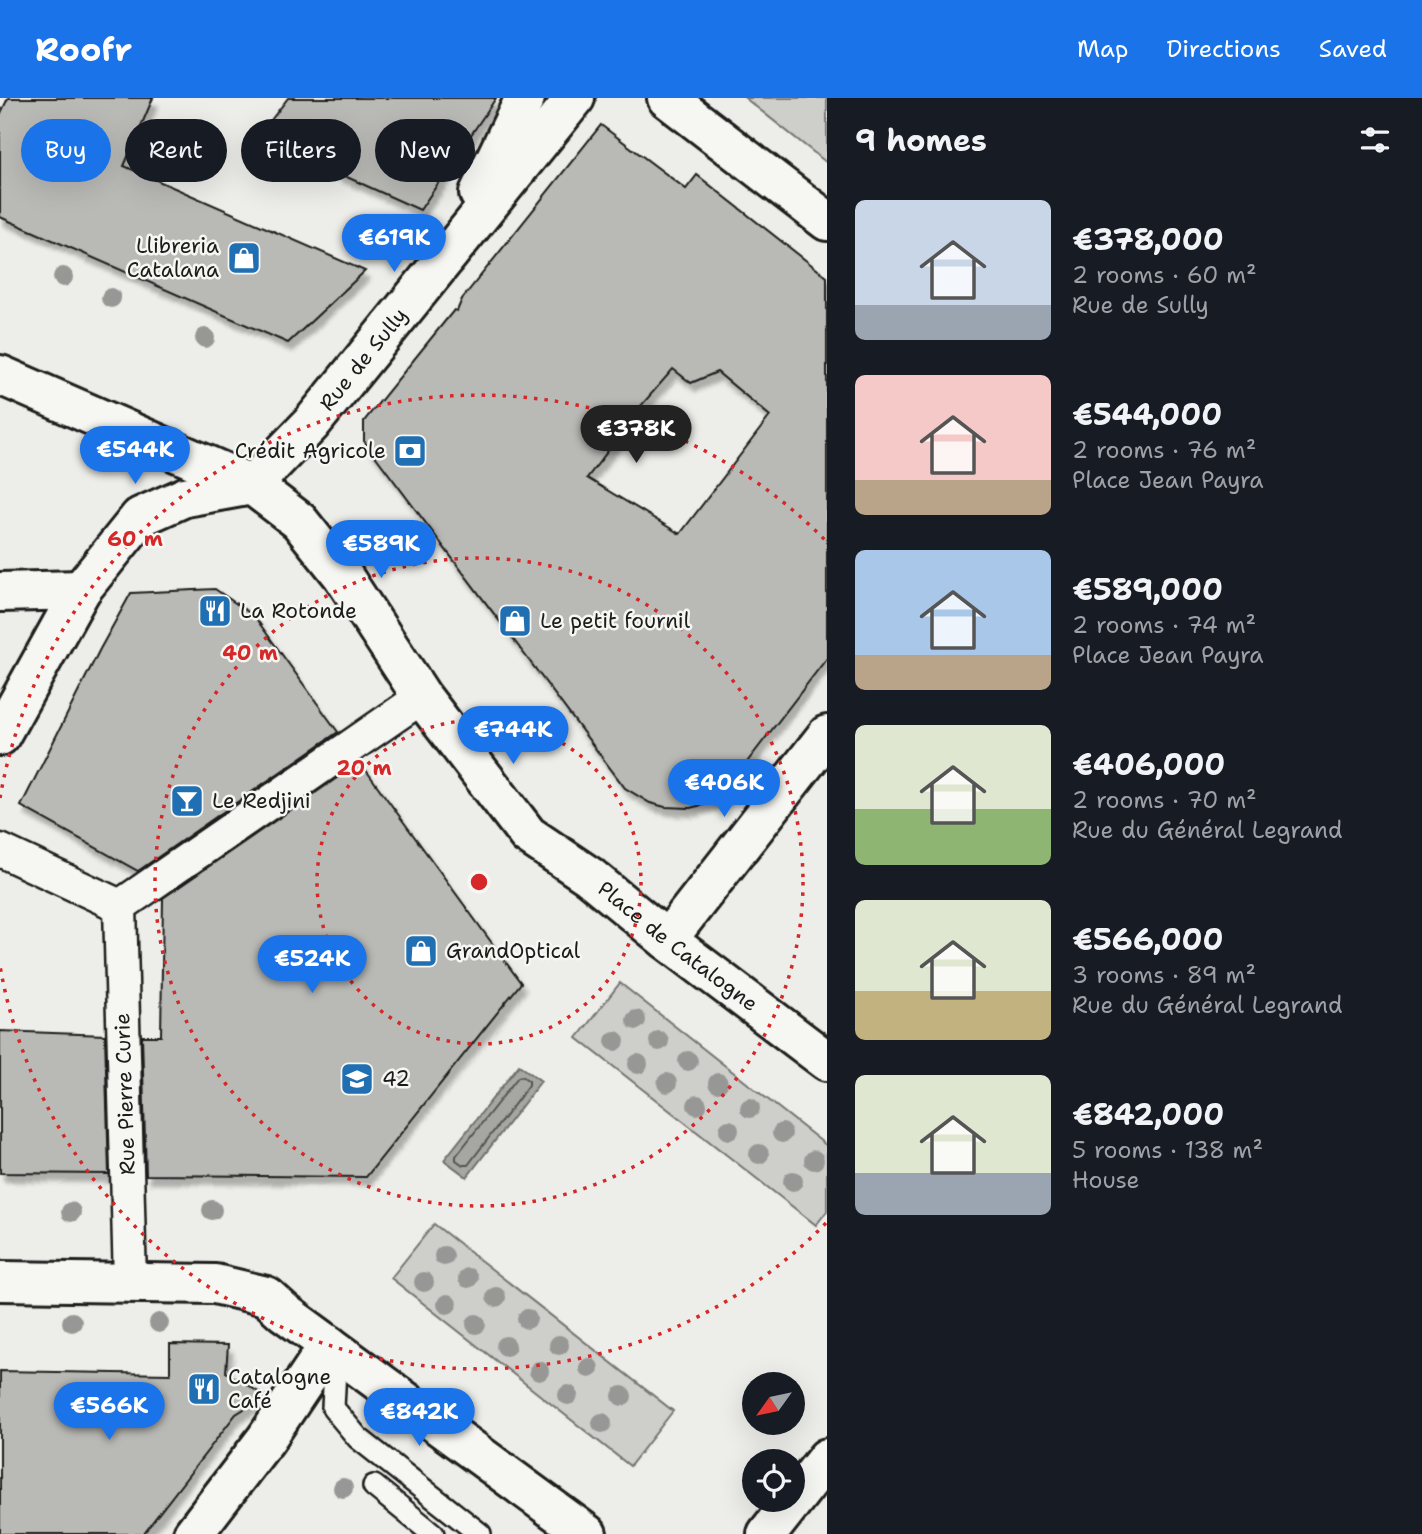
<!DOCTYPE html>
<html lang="en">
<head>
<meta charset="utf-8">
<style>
  :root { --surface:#171b24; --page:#20242c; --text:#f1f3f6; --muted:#9ea1a6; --accent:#1a73e8 }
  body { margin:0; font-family:"Shantell Sans",sans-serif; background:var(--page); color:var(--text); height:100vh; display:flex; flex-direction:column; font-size:26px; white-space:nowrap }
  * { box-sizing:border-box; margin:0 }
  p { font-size:23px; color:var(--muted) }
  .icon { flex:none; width:38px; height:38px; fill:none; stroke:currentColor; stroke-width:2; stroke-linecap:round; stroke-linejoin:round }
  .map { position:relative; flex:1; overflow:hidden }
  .panel { display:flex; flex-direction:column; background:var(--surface); width:595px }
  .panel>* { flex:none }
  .hud { position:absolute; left:21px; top:21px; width:665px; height:63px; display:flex; gap:14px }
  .needle { width:46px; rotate:237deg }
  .controls { position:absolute; left:742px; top:1274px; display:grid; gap:14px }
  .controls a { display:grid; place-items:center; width:63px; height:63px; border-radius:50%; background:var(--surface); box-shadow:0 7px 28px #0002; font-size:35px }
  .price { position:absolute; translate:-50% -60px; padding:0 16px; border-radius:24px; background:var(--accent); color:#fff; font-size:23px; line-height:46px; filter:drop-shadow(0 2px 4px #0008) }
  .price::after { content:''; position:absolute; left:50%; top:42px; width:21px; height:16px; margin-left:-10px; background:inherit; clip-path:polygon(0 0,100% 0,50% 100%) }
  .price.active { background:#222; color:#fff }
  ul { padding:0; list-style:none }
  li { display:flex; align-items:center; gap:21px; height:175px; padding:0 28px }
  li span { display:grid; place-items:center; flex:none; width:196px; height:140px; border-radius:10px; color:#555 }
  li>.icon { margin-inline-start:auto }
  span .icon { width:84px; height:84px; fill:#fffc; stroke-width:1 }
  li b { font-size:30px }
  h2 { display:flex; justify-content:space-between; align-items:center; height:84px; padding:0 28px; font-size:30px }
  .tag { padding:0 24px; border-radius:32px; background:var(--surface); box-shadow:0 7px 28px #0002; font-size:24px; line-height:63px }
  .tag.active { background:var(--accent); color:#fff }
  header { display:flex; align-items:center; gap:42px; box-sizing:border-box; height:98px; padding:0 35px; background:var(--accent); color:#fff }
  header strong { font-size:33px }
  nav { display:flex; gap:38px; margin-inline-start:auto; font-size:24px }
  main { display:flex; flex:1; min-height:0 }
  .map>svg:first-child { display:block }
  .green { fill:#cececb; stroke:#757574; stroke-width:2 }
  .water { fill:#a6a6a3; stroke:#6f6f6d; stroke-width:2 }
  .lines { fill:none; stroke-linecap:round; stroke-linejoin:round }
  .shore { stroke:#535352; stroke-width:2 }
  .building { fill:#b9b9b6; stroke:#1c1c1c; stroke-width:2; fill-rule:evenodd; filter:url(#shadow) }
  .service-casing { stroke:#1c1c1c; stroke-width:26 }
  .pedestrian-casing { stroke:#1c1c1c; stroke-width:37 }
  .minor-casing { stroke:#1c1c1c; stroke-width:44 }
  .tertiary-casing { stroke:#1c1c1c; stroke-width:44 }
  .secondary-casing { stroke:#1c1c1c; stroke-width:44 }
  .service { stroke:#f6f6f2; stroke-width:21 }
  .pedestrian { stroke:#f6f6f2; stroke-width:32 }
  .minor { stroke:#f6f6f2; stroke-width:38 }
  .tertiary { stroke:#f6f6f2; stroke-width:38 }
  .secondary { stroke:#f6f6f2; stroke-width:38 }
  .tree { fill:#979795 }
  .ring { fill:none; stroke:#d62828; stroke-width:3.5; stroke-dasharray:3.5 7 }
  .labels { text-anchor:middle; stroke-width:5; stroke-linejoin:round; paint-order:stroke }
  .poi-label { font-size:21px; fill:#1c1c1c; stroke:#f6f6f2; text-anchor:start }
  .street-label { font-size:21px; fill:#1c1c1c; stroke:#f6f6f2 }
  .centre { fill:#d62828; stroke:#f6f6f2; stroke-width:3.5 }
  .ring-label { font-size:21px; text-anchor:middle; font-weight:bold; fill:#d62828; stroke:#f6f6f2; stroke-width:5; stroke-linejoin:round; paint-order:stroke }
</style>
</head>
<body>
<header>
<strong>Roofr</strong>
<nav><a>Map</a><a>Directions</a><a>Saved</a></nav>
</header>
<main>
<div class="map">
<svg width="827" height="1436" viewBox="0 0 827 1436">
  <defs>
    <filter id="shadow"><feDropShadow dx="4.5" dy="8" stdDeviation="2" flood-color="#0004"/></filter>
  </defs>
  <rect width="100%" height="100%" fill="#edede9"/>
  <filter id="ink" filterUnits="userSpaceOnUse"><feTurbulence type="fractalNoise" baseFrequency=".0143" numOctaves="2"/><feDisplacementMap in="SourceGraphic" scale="14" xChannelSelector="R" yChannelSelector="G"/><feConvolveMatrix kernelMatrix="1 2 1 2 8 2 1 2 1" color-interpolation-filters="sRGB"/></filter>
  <g filter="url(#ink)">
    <!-- green -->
    <path class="green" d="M745,0H827V65Z
      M620,885L827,1048V1113L816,1127L577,940Z
      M434,1126L673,1313L630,1368L391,1180Z"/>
    <!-- water -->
    <path class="water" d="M519,967L541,983L467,1079L444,1062Z"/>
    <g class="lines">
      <!-- shore -->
      <path class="shore" d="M522,978L529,983V987L468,1067H463L456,1062V1058L518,979Z"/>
    </g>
    <!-- building -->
    <path class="building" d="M8,0H153L124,68L365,173L288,245L0,119V17Z
      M288,0H496L420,112L258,39Z
      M601,27L686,91L697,77L827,179V560L741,672L756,684L706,706L690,710L665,709L650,705L625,690L364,343V323L454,212L457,213L462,201ZM673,271L691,285L717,274L770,318L680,436L587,380L621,336L618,334Z
      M215,491L254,518L338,634L138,773L21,708L100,551L131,495Z
      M360,664L521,885L366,1079L146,1077L142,938H161L163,800Z
      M0,933L105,937L109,1076L0,1075Z
      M170,1246L228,1247L226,1274L265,1298L236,1316L143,1436H0V1273L170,1276Z"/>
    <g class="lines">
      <defs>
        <path id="service" d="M330,1249L335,1270L333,1310L358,1340L480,1436
          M374,1388L433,1436"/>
        <path id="pedestrian" d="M0,752L120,808
          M130,1184L120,808L422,599"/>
        <g id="minor">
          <path d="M667,0L827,123"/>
          <path d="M479,95L525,0"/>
          <path id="s1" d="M0,277L252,387L311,326L575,0"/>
          <path d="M0,494L81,492"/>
          <path d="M667,842L827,637"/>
          <path d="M193,1436L266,1341L329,1247"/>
        </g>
        <g id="tertiary">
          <path id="s2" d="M0,638L81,492L140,419L185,399L252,387L299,423L343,478L422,599L528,737L589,778L667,842L827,963"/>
        </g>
        <path id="secondary" d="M0,1183L215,1186L266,1198L285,1215L587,1436
          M767,1436L827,1360"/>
      </defs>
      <!-- service casing -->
      <use href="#service" class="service-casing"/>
      <!-- pedestrian casing -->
      <use href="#pedestrian" class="pedestrian-casing"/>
      <!-- minor casing -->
      <use href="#minor" class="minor-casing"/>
      <!-- tertiary casing -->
      <use href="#tertiary" class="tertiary-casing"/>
      <!-- secondary casing -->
      <use href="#secondary" class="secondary-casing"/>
      <!-- service -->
      <use href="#service" class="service"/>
      <!-- pedestrian -->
      <use href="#pedestrian" class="pedestrian"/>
      <!-- minor -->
      <use href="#minor" class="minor"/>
      <!-- tertiary -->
      <use href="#tertiary" class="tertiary"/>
      <!-- secondary -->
      <use href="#secondary" class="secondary"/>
    </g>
    <!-- trees -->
    <g class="tree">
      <circle cx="63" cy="179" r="10"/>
      <circle cx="111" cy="200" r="10"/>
      <circle cx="205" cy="240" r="10"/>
      <circle cx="636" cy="922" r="10"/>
      <circle cx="615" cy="943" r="10"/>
      <circle cx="659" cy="943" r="10"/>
      <circle cx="688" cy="963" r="10"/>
      <circle cx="638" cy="966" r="10"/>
      <circle cx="667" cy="985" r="10"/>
      <circle cx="718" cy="985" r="10"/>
      <circle cx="697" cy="1007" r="10"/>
      <circle cx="750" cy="1010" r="10"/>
      <circle cx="729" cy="1032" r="10"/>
      <circle cx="782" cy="1035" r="10"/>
      <circle cx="759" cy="1056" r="10"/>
      <circle cx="814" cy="1062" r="10"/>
      <circle cx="793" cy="1083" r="10"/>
      <circle cx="212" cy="1112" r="10"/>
      <circle cx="71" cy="1114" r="10"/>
      <circle cx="444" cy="1158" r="10"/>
      <circle cx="468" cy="1180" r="10"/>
      <circle cx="424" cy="1184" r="10"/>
      <circle cx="496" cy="1199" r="10"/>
      <circle cx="447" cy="1206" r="10"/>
      <circle cx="527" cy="1221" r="10"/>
      <circle cx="72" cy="1224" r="10"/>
      <circle cx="159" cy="1225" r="10"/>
      <circle cx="476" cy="1226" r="10"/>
      <circle cx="559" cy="1247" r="10"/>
      <circle cx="506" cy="1248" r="10"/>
      <circle cx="589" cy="1270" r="10"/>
      <circle cx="539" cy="1273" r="10"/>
      <circle cx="568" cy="1297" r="10"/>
      <circle cx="622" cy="1298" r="10"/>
      <circle cx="602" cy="1325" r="10"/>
      <circle cx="343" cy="1390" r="10"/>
    </g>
  </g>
  <!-- distance rings -->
  <g class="ring">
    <circle cx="479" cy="784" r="162"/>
    <circle cx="479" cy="784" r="324"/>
    <path d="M826 1125A486 486 0 0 1 0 868M0 700A486 486 0 0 1 826 443"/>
  </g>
  <!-- icons -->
  <defs>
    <symbol id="shop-square" viewBox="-11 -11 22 22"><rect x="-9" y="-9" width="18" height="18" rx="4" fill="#1f6fb2" stroke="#f6f6f2"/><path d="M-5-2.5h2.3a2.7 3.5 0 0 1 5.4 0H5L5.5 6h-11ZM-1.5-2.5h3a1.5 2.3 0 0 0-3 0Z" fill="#fff"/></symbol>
    <symbol id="bank-square" viewBox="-11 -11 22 22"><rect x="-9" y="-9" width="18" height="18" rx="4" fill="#1f6fb2" stroke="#f6f6f2"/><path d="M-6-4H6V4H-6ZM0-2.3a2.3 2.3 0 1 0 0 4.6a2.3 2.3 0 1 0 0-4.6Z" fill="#fff"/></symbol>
    <symbol id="restaurant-square" viewBox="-11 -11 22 22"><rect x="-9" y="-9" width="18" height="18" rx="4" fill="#1f6fb2" stroke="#f6f6f2"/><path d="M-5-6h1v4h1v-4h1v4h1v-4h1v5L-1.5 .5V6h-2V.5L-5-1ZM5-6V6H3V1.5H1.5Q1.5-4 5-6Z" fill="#fff"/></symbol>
    <symbol id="bar-square" viewBox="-11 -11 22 22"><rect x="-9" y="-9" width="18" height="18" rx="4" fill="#1f6fb2" stroke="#f6f6f2"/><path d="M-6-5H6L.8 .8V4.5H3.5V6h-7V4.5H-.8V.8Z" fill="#fff"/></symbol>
    <symbol id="university-square" viewBox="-11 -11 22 22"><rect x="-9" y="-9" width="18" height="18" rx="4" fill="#1f6fb2" stroke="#f6f6f2"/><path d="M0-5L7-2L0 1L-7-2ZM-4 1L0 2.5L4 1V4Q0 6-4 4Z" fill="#fff"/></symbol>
  </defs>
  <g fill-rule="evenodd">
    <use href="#shop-square" x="225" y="141" width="38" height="38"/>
    <use href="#bank-square" x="391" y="334" width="38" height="38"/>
    <use href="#restaurant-square" x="196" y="494" width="38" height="38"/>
    <use href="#shop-square" x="496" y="504" width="38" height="38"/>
    <use href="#bar-square" x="168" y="684" width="38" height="38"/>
    <use href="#shop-square" x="402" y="834" width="38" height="38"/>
    <use href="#university-square" x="338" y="962" width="38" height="38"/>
    <use href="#restaurant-square" x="185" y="1272" width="38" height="38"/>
  </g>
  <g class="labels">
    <!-- poi labels -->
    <g class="poi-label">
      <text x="219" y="155" text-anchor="end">Llibreria<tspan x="219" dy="24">Catalana</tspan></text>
      <text x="386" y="360" text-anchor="end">Crédit Agricole</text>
      <text x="240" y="520">La Rotonde</text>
      <text x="540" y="530">Le petit fournil</text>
      <text x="212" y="710">Le Redjini</text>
      <text x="446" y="860">GrandOptical</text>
      <text x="382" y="988">42</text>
      <text x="228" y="1286">Catalogne<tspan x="228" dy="24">Café</tspan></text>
    </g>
    <!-- street labels -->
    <g class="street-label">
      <text dy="7" stroke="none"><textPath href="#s1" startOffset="443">Rue de Sully</textPath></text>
      <text dy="7" stroke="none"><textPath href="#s2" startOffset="1013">Place de Catalogne</textPath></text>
      <text transform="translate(125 996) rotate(-92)" y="7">Rue Pierre Curie</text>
    </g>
  </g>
  <circle cx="479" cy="784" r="10" class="centre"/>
  <g class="ring-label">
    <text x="135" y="448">60 m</text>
    <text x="250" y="562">40 m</text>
    <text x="364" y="677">20 m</text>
  </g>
</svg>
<div class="controls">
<a><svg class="needle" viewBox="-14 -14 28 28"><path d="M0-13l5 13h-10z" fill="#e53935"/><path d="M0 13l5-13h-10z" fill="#9ea1a6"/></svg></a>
<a><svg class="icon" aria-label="locate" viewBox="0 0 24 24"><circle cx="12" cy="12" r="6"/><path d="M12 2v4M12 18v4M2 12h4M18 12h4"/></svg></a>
</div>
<b class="price" style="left:394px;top:176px">€619K</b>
<b class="price active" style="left:636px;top:367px">€378K</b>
<b class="price" style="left:135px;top:388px">€544K</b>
<b class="price" style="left:381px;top:482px">€589K</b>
<b class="price" style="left:513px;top:668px">€744K</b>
<b class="price" style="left:724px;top:721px">€406K</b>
<b class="price" style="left:312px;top:897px">€524K</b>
<b class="price" style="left:109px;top:1344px">€566K</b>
<b class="price" style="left:419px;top:1350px">€842K</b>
<div class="hud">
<a class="tag active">Buy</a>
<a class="tag">Rent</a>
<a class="tag">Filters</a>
<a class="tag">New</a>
</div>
</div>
<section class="panel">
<h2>9 homes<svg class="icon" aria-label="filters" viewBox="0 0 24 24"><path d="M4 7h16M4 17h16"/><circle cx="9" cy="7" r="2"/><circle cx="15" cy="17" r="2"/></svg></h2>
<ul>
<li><span style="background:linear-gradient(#c9d6e8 75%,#9aa5b1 0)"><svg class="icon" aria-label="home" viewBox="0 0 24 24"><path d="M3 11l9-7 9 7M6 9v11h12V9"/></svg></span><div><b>€378,000</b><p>2 rooms · 60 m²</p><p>Rue de Sully</p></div></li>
<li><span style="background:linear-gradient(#f6c9c9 75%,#b9a48a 0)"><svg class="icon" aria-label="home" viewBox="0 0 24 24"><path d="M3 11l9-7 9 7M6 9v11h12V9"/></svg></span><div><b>€544,000</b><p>2 rooms · 76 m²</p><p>Place Jean Payra</p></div></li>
<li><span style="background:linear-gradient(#a9c7e8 75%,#b9a48a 0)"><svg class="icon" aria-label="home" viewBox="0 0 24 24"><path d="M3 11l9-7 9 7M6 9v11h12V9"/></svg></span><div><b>€589,000</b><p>2 rooms · 74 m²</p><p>Place Jean Payra</p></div></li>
<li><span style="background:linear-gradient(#dfe7d0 60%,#8fb573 0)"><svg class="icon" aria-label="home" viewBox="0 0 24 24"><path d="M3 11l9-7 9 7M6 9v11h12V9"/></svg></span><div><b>€406,000</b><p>2 rooms · 70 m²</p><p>Rue du Général Legrand</p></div></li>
<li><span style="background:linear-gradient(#dfe7d0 65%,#c2b280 0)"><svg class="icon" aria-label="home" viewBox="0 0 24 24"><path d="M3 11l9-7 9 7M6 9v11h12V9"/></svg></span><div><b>€566,000</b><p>3 rooms · 89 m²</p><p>Rue du Général Legrand</p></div></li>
<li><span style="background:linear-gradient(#dfe7d0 70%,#9aa5b1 0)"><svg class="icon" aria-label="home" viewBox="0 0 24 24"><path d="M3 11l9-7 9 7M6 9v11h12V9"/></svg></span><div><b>€842,000</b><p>5 rooms · 138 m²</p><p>House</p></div></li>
</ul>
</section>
</main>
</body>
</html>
